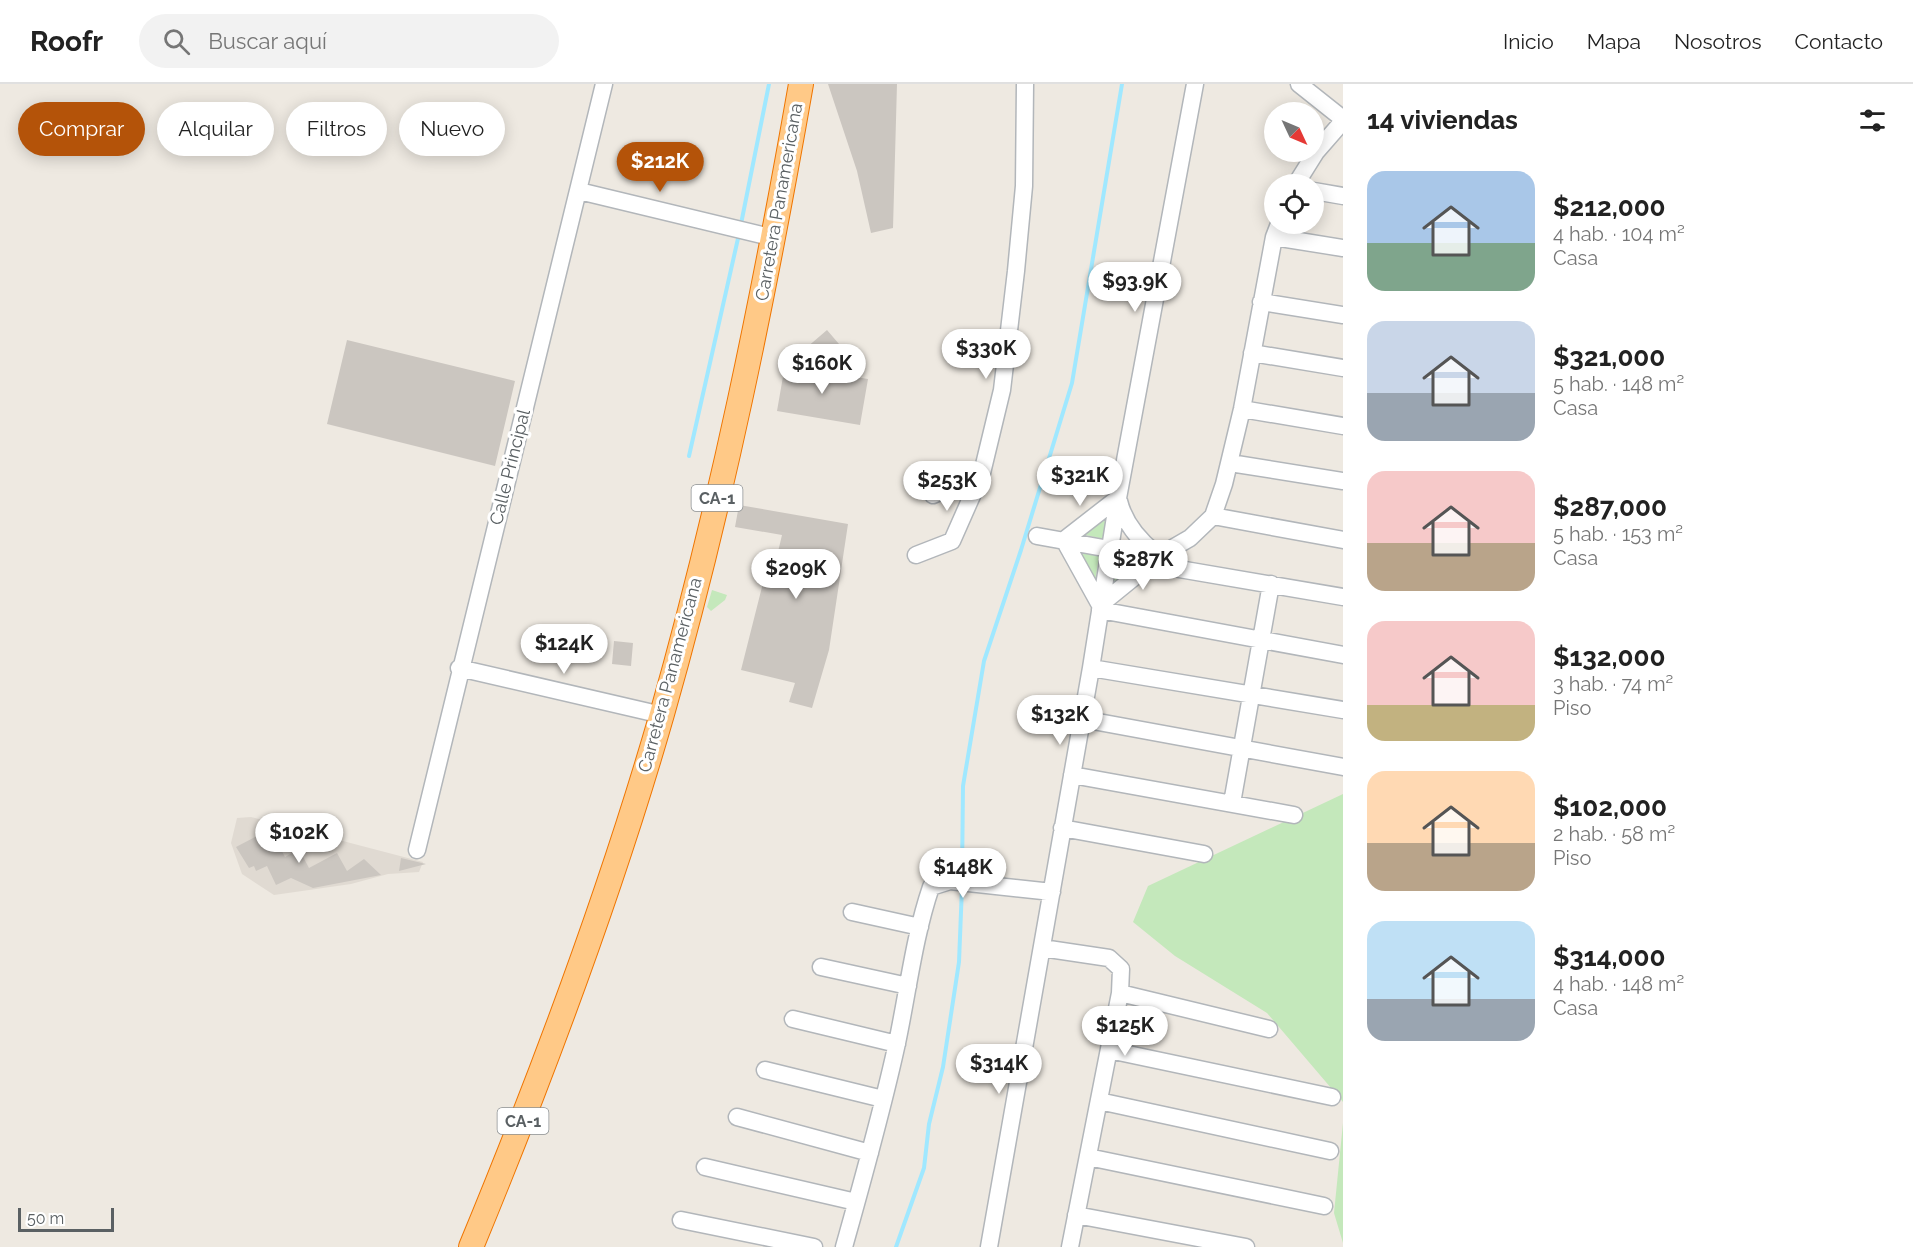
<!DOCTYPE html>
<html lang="es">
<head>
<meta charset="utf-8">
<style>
  :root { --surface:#fff; --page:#f2f2f2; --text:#222; --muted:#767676; --line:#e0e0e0; --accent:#b45309 }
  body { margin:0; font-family:Raleway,sans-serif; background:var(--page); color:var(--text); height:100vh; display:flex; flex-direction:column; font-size:22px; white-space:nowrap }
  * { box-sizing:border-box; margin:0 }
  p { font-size:20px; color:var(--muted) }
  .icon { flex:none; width:33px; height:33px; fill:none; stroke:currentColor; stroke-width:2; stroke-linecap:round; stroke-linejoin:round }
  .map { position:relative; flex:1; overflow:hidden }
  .sheet { display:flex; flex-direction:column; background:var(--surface); width:570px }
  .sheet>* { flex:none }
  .banner { position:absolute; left:18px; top:18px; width:570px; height:54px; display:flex; gap:12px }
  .needle { width:39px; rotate:134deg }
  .controls { position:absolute; left:1264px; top:18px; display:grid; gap:12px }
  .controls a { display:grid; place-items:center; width:60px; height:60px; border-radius:50%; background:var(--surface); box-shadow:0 3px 15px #0003; font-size:30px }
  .scale { position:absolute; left:18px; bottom:15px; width:96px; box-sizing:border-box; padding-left:6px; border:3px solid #5a6063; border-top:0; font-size:16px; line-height:21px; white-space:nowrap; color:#5a6063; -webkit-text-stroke:4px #fff; paint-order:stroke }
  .price { position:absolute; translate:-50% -51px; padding:0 14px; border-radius:21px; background:#fff; color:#222; font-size:20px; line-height:39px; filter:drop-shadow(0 2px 3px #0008) }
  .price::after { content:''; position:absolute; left:50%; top:36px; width:18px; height:14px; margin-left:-9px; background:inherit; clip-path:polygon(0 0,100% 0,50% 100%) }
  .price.current { background:var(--accent); color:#fff }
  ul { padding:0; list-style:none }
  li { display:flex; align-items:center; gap:18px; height:150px; padding:0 24px }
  li span { display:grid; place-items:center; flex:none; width:168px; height:120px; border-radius:18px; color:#555 }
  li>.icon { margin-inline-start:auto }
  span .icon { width:72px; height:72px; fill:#fffc; stroke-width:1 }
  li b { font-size:26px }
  h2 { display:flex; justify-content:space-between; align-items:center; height:72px; padding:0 24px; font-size:26px }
  .chip { padding:0 21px; border-radius:27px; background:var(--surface); box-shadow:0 3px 15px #0003; font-size:21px; line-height:54px }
  .chip.current { background:var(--accent); color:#fff }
  header { display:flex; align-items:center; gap:36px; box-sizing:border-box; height:84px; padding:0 30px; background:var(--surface); border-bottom:2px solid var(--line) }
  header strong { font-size:28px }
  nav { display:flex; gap:33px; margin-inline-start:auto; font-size:21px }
  .search { width:420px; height:54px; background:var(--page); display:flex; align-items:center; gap:15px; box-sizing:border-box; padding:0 21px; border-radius:33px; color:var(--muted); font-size:22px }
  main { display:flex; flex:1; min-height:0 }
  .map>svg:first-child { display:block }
  .education { fill:#e0dad2 }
  .green { fill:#c4e8bb }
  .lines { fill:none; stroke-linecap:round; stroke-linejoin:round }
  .stream { stroke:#a0e8ff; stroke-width:4 }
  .building { fill:#cbc6c0 }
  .minor-casing { stroke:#b2b6ba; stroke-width:19 }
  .highway-casing { stroke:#ef7500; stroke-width:26 }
  .minor { stroke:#fff; stroke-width:16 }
  .highway { stroke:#ffc987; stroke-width:24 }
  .labels { text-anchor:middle; stroke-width:6; stroke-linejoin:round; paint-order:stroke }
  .shield { fill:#fff; stroke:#8c9092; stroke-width:1.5 }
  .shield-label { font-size:16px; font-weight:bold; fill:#5a6063 }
  .street-label { font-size:18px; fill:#5a6063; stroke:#fff }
</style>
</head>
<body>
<header>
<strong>Roofr</strong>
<div class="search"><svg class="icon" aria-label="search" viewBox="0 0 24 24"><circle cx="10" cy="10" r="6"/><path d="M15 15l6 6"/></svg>Buscar aquí</div>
<nav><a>Inicio</a><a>Mapa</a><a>Nosotros</a><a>Contacto</a></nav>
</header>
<main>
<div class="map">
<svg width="1343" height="1163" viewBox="0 0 1343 1163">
  <rect width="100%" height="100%" fill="#eee9e1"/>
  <!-- education -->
  <path class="education" d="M251,733L423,778L419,788L388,790L351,800L274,811L242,790L231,759L237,734Z"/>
  <!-- green -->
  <path class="green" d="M1107,435L1104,455L1081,450Z
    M1075,466L1099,471L1095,500Z
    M1115,475L1139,477L1109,503Z
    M712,506L727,511L725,516L711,527L707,523Z
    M1343,710V1018L1267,929L1175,872L1133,838L1148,802Z
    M1343,1039V1159L1334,1129Z"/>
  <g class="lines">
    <!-- stream -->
    <path class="stream" d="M741,140L769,0
      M689,372L739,150
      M962,793L963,702L984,577L1021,466L1072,299L1122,0
      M896,1163L924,1084L929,1040L943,983L959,878L962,803"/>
  </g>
  <!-- building -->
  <path class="building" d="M828,0H897L893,144L871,149L857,87Z
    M827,246L845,267L825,285L806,264Z
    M347,256L515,297L495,382L327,340Z
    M785,281L868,295L860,341L777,327Z
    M739,421L848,440L829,566L812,624L789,618L795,599L741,586L765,491L772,493L782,451L735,443Z
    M614,557L633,559L631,582L612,580Z
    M270,745L285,773L299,765L309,784L337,769L347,787L364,775L381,791L313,804L291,794L276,801L267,782L256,787L254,782L249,784L236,763Z
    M401,774L426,780L399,787Z"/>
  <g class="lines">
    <defs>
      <path id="minor" d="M1299,0L1343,35
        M1296,100L1316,68L1343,37
        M579,107L774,154
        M1314,107L1343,112
        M1274,153L1343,164
        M1261,218L1343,231
        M1252,269L1343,284
        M1242,325L1343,342
        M1230,379L1343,397
        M933,411L982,389L1002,306L1016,187L1024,102L1025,0
        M1119,417C1124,438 1138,455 1155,469H1163
        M1213,432L1343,456
        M1037,452L1148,472L1163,470
        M1064,456L1100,521L1164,469L1190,454L1213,432L1224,400L1242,325L1274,153L1279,140
        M1064,456L1118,414
        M916,471L952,457L982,389
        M1150,480L1343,513
        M1100,526L1343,571
        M459,584L662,631
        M1091,584L1343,626
        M1082,635L1343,683
        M1072,691L1294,731
        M1232,719L1271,500
        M1062,744L1204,770
        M417,766L604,0
        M852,828L920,843
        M1042,864L1109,874L1121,885L1120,909L1070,1163
        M821,883L908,902
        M1120,909L1269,945
        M793,935L897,960
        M1109,966L1332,1013
        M765,986L883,1015
        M1099,1017L1330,1067
        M737,1033L870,1069
        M1088,1073L1324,1122
        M705,1083L856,1118
        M1076,1131L1246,1163
        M681,1136L814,1163
        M844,1163C863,1095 882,1028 897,959C908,907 914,853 931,803L950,797L1052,808
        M989,1163L1091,584L1118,414L1195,0"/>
      <path id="highway" d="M471,1163C543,989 610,811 662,630C721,423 764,212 801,0"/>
    </defs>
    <!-- minor casing -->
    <use href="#minor" class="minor-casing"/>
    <!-- highway casing -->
    <use href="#highway" class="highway-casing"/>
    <!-- minor -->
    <use href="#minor" class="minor"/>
    <!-- highway -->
    <use href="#highway" class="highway"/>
  </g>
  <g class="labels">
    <!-- shield labels -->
    <g class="shield">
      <rect x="691.5" y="401" width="51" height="26" rx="4.5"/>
      <rect x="497.5" y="1024" width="51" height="26" rx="4.5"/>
    </g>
    <g class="shield-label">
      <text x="717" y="420">CA-1</text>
      <text x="523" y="1043">CA-1</text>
    </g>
    <!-- street labels -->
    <g class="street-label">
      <text transform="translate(779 118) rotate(-80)" y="6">Carretera Panamericana</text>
      <text transform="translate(510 383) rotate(-76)" y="6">Calle Principal</text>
      <text transform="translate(670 591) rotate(-75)" y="6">Carretera Panamericana</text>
    </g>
  </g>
</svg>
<div class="controls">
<a><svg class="needle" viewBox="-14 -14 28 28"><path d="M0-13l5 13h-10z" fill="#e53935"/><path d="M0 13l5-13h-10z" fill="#767676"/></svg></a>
<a><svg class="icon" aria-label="locate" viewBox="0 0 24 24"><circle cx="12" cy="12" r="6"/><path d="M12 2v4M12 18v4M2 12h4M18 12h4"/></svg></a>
</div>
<div class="scale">50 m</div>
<b class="price current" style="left:660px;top:109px">$212K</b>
<b class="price" style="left:1135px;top:229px">$93.9K</b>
<b class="price" style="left:986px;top:296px">$330K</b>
<b class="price" style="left:822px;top:311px">$160K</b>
<b class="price" style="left:1080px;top:423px">$321K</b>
<b class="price" style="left:947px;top:428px">$253K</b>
<b class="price" style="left:1143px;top:507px">$287K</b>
<b class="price" style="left:796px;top:516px">$209K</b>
<b class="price" style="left:564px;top:591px">$124K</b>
<b class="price" style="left:1060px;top:662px">$132K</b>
<b class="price" style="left:299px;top:780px">$102K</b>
<b class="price" style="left:963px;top:815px">$148K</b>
<b class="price" style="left:1125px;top:973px">$125K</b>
<b class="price" style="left:999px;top:1011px">$314K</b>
<div class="banner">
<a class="chip current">Comprar</a>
<a class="chip">Alquilar</a>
<a class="chip">Filtros</a>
<a class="chip">Nuevo</a>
</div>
</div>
<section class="sheet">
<h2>14 viviendas<svg class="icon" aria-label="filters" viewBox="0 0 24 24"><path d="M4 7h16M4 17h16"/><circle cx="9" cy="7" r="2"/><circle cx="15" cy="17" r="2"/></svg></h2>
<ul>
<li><span style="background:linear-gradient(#a9c7e8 60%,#7fa58c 0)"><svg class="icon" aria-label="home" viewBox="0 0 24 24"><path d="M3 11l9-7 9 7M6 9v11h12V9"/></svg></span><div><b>$212,000</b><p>4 hab. · 104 m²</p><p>Casa</p></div></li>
<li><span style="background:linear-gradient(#c9d6e8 60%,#9aa5b1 0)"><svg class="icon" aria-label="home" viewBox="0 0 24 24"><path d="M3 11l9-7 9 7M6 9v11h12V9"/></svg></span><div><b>$321,000</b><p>5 hab. · 148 m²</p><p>Casa</p></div></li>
<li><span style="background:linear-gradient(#f6c9c9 60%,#b9a48a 0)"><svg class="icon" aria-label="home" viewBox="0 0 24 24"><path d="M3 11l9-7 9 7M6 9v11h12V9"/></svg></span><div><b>$287,000</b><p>5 hab. · 153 m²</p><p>Casa</p></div></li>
<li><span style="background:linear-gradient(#f6c9c9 70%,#c2b280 0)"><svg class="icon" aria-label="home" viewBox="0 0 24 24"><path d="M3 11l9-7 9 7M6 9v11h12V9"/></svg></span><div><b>$132,000</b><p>3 hab. · 74 m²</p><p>Piso</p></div></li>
<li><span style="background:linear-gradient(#ffd9b3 60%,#b9a48a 0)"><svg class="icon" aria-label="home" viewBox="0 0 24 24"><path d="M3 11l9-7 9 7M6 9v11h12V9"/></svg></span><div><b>$102,000</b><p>2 hab. · 58 m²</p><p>Piso</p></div></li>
<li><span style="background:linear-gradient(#bfe0f5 65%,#9aa5b1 0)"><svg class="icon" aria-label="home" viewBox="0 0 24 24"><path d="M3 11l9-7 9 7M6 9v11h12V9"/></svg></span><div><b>$314,000</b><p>4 hab. · 148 m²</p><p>Casa</p></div></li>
</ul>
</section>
</main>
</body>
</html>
